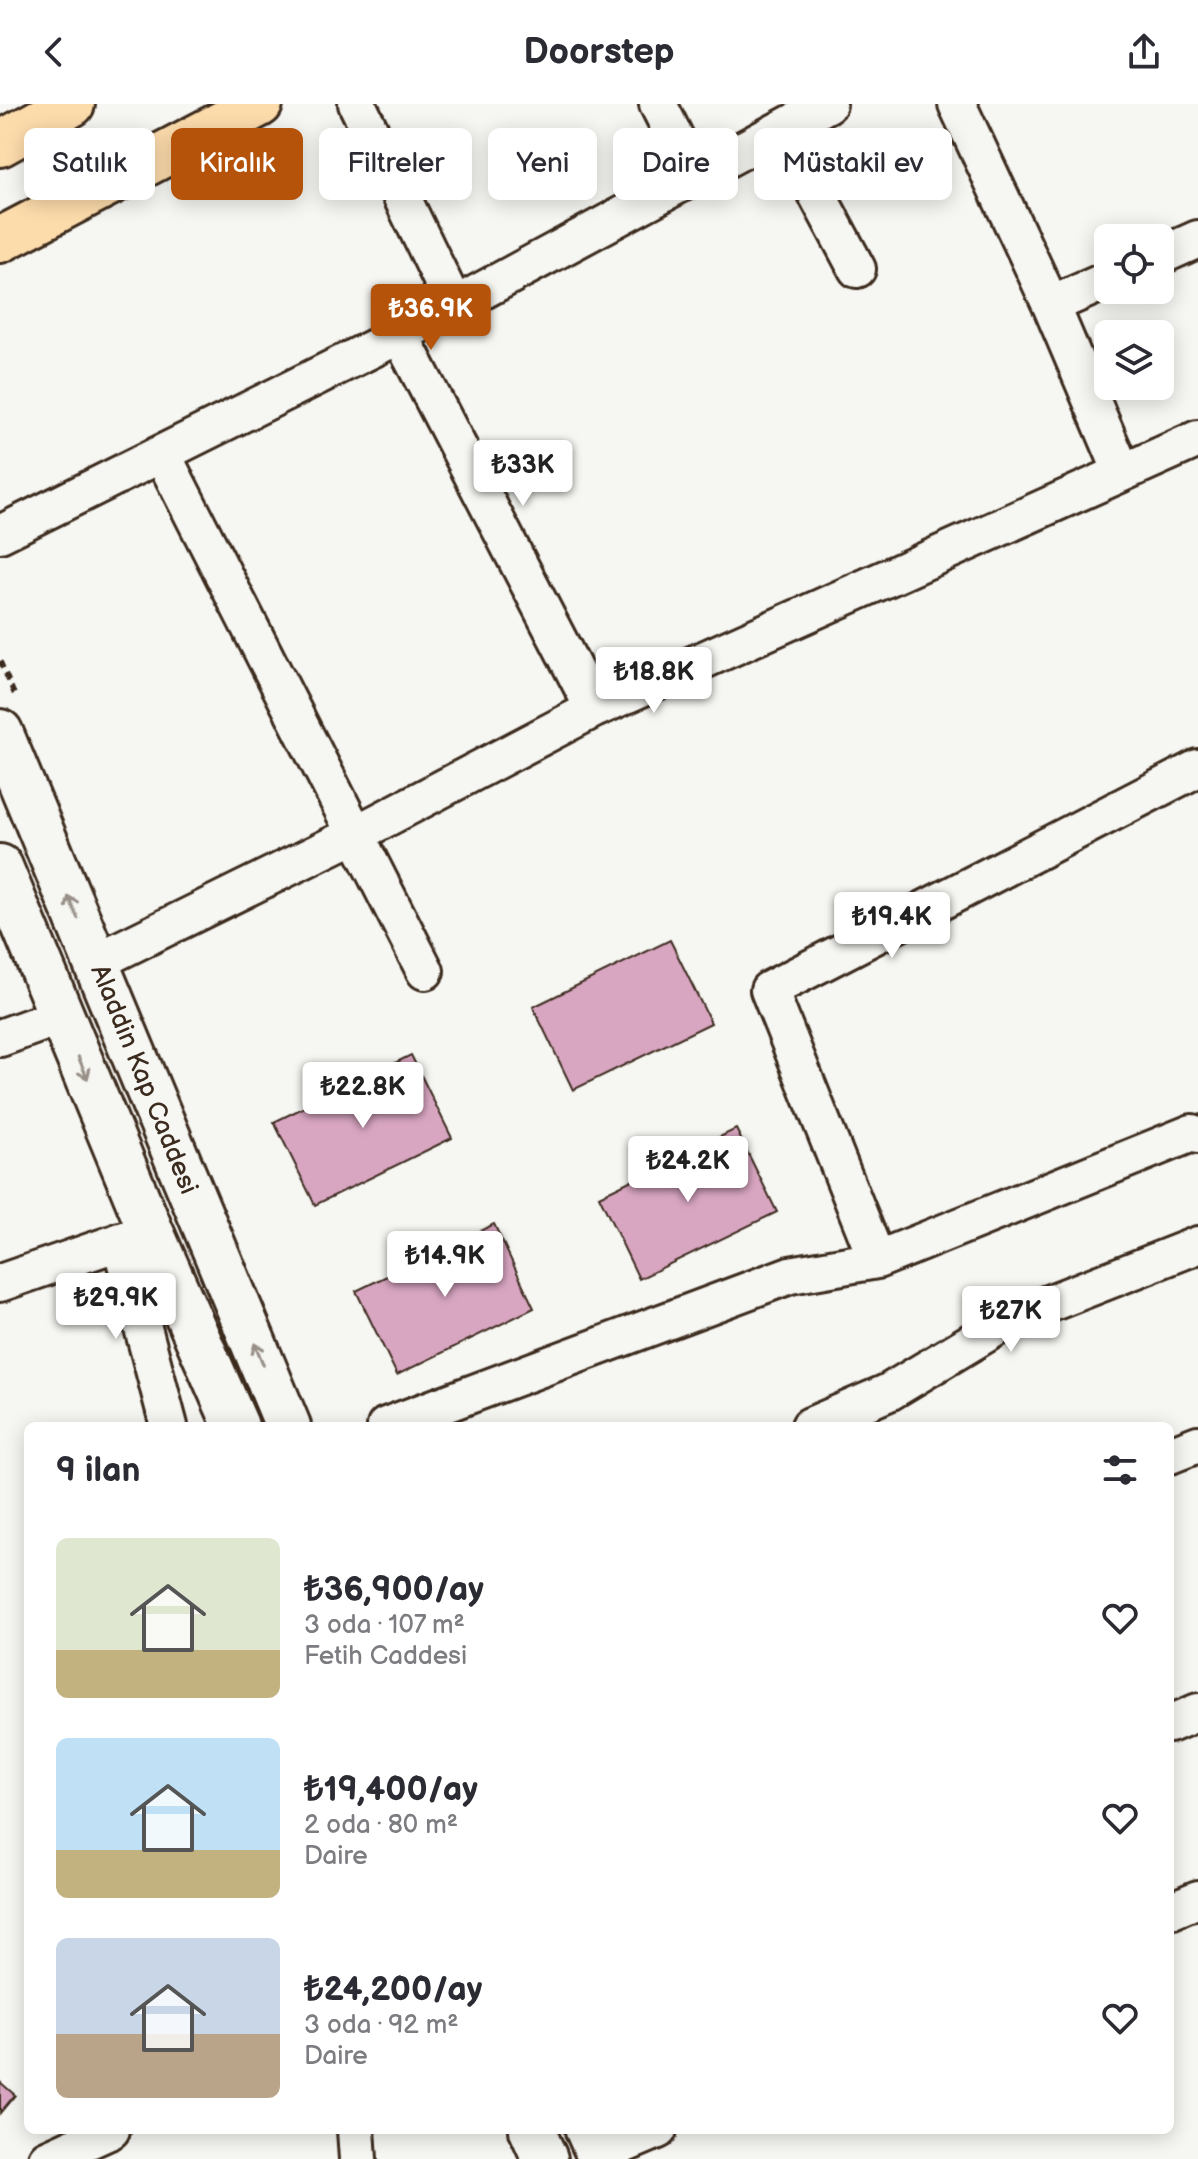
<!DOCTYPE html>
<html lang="tr">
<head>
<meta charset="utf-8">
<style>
  :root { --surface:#fff; --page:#f7f7f7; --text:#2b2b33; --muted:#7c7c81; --accent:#b45309 }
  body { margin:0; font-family:"Balsamiq Sans",sans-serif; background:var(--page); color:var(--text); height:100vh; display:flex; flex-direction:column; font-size:30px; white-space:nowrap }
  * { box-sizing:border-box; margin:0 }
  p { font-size:26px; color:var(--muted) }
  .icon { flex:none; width:44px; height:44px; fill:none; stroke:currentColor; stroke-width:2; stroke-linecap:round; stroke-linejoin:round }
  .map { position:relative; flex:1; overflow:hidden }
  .side { position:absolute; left:24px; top:1318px; width:1150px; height:712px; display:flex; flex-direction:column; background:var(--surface); border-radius:12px; box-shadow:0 4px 20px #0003 }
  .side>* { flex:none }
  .hud { position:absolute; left:24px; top:24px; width:1150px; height:72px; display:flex; gap:16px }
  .controls { position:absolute; left:1094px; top:120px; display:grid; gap:16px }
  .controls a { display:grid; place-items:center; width:80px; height:80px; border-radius:12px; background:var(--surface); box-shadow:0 4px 20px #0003; font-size:40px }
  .price { position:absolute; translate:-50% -68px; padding:0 18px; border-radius:8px; background:#fff; color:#222; font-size:26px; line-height:52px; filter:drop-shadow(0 2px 4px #0008) }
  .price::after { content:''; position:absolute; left:50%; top:48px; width:24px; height:18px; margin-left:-12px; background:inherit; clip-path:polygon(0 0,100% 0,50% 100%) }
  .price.active { background:var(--accent); color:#fff }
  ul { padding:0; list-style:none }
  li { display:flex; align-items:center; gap:24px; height:200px; padding:0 32px }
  li span { display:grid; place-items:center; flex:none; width:224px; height:160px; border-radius:12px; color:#555 }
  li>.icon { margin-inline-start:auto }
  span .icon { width:96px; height:96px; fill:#fffc; stroke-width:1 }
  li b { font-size:34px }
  h2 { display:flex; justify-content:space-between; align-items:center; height:96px; padding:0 32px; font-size:34px }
  .pill { padding:0 28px; border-radius:12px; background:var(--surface); box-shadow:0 4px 20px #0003; font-size:28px; line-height:72px }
  .pill.active { background:var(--accent); color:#fff }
  header { display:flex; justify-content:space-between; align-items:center; height:104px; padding:0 32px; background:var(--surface); font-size:36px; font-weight:600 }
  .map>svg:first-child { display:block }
  .building { fill:#d9a6c2; stroke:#3b2a1e; stroke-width:2 }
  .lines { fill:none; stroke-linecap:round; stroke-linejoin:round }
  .minor-casing { stroke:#3b2a1e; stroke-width:42 }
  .tertiary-casing { stroke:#3b2a1e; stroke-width:50 }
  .primary-casing { stroke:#3b2a1e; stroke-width:50 }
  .path { stroke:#3b2a1e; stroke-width:5; stroke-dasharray:8 6; stroke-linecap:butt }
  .minor { stroke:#f6f6f2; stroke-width:36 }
  .tertiary { stroke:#f6f6f2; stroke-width:44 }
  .primary { stroke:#fddcac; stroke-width:44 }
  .oneway { stroke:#989088 }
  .labels { text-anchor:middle; stroke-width:8; stroke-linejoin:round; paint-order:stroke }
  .street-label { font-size:26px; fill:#3b2a1e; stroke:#f6f6f2 }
</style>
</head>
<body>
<header><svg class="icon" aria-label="back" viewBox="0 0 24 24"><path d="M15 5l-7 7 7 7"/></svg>Doorstep<svg class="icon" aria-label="share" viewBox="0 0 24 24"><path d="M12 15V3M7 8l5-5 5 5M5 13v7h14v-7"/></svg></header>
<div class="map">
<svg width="1198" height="2055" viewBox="0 0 1198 2055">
  <rect width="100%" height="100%" fill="#f6f6f2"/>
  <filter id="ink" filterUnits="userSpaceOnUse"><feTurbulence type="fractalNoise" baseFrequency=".0125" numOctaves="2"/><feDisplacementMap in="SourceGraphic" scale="16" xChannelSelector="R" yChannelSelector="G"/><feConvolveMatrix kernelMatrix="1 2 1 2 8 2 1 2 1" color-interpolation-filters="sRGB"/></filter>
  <g filter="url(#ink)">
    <!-- building -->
    <path class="building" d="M670,836L711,919L573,986L533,903Z
      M411,951L452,1034L315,1101L274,1018Z
      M736,1025L777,1108L639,1175L599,1092Z
      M494,1120L534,1204L397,1271L356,1187Z
      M0,1978L15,1991L0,2009Z"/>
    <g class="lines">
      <defs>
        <path id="minor" d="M357,0L454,201
          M658,0L694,72
          M957,0L1051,201L1122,368
          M782,25L857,165
          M1160,152L1198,135
          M1051,201L1108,176
          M400,231L594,605
          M162,350L425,867
          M0,430L400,231L828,0
          M96,858L356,730L594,605L1198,335
          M0,934L61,912
          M120,1137L169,1322
          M877,1156L769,886L1198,664
          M0,1179L142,1130
          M386,1322L790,1171L877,1156L1192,1029L1198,1031
          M810,1322L889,1288L1010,1215L1198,1141
          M1170,1351L1198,1340
          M1170,1620L1198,1608
          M1170,1807L1198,1795
          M356,2026L358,2055
          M599,2051L658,2026
          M47,2055L111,2026"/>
        <path id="tertiary" d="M0,628L288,1322
          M0,763L151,1128L236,1322
          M532,2026L545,2055
          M588,2026L601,2055"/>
        <path id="primary" d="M0,40L72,0
          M0,136L260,0"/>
      </defs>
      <!-- minor casing -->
      <use href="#minor" class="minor-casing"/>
      <!-- tertiary casing -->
      <use href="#tertiary" class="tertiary-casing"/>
      <!-- primary casing -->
      <use href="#primary" class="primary-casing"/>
      <!-- path -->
      <path class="path" d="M0,557L16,594"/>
      <!-- minor -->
      <use href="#minor" class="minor"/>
      <!-- tertiary -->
      <use href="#tertiary" class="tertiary"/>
      <!-- primary -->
      <use href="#primary" class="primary"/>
    </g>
    <!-- one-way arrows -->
    <defs><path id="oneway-shaft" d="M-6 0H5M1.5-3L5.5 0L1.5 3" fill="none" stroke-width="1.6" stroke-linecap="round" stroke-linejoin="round" transform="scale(2)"/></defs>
    <g class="oneway">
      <use href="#oneway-shaft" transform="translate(73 803) rotate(-113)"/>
      <use href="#oneway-shaft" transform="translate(83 964) rotate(67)"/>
      <use href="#oneway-shaft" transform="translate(259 1250) rotate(-112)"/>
    </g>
  </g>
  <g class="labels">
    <!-- street labels -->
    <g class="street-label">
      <text transform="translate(145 975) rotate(68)" y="9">Aladdin Kap Caddesi</text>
    </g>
  </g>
</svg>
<div class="controls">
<a><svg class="icon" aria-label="locate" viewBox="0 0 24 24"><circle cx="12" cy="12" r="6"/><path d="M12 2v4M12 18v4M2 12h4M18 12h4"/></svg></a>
<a><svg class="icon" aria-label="layers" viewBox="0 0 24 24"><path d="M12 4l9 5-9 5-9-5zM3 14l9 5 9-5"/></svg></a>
</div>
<b class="price active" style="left:431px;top:248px">₺36.9K</b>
<b class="price" style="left:523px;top:404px">₺33K</b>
<b class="price" style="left:654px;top:611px">₺18.8K</b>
<b class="price" style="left:892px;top:856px">₺19.4K</b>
<b class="price" style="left:363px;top:1026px">₺22.8K</b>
<b class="price" style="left:688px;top:1100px">₺24.2K</b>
<b class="price" style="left:445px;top:1195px">₺14.9K</b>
<b class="price" style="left:116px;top:1237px">₺29.9K</b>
<b class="price" style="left:1011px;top:1250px">₺27K</b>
<div class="hud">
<a class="pill">Satılık</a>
<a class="pill active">Kiralık</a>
<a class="pill">Filtreler</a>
<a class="pill">Yeni</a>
<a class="pill">Daire</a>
<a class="pill">Müstakil ev</a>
</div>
<section class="side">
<h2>9 ilan<svg class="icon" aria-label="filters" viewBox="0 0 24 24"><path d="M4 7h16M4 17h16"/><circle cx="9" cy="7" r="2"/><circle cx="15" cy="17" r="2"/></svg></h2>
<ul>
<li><span style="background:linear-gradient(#dfe7d0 70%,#c2b280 0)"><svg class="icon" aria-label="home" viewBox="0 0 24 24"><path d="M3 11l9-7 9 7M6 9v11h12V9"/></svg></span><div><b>₺36,900/ay</b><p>3 oda · 107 m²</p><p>Fetih Caddesi</p></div><svg class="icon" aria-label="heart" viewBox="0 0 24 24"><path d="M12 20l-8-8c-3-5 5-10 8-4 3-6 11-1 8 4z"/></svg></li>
<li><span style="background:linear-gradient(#bfe0f5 70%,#c2b280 0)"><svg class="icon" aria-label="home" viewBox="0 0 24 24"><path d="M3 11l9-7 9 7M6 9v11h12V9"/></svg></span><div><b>₺19,400/ay</b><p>2 oda · 80 m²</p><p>Daire</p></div><svg class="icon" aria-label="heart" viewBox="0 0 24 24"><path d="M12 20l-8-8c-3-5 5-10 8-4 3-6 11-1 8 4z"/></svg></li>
<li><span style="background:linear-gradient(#c9d6e8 60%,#b9a48a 0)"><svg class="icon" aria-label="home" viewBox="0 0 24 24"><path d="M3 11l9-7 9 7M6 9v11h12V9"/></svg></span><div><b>₺24,200/ay</b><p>3 oda · 92 m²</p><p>Daire</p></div><svg class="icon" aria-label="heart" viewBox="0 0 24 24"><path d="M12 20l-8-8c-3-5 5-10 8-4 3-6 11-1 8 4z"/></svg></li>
</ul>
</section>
</div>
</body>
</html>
